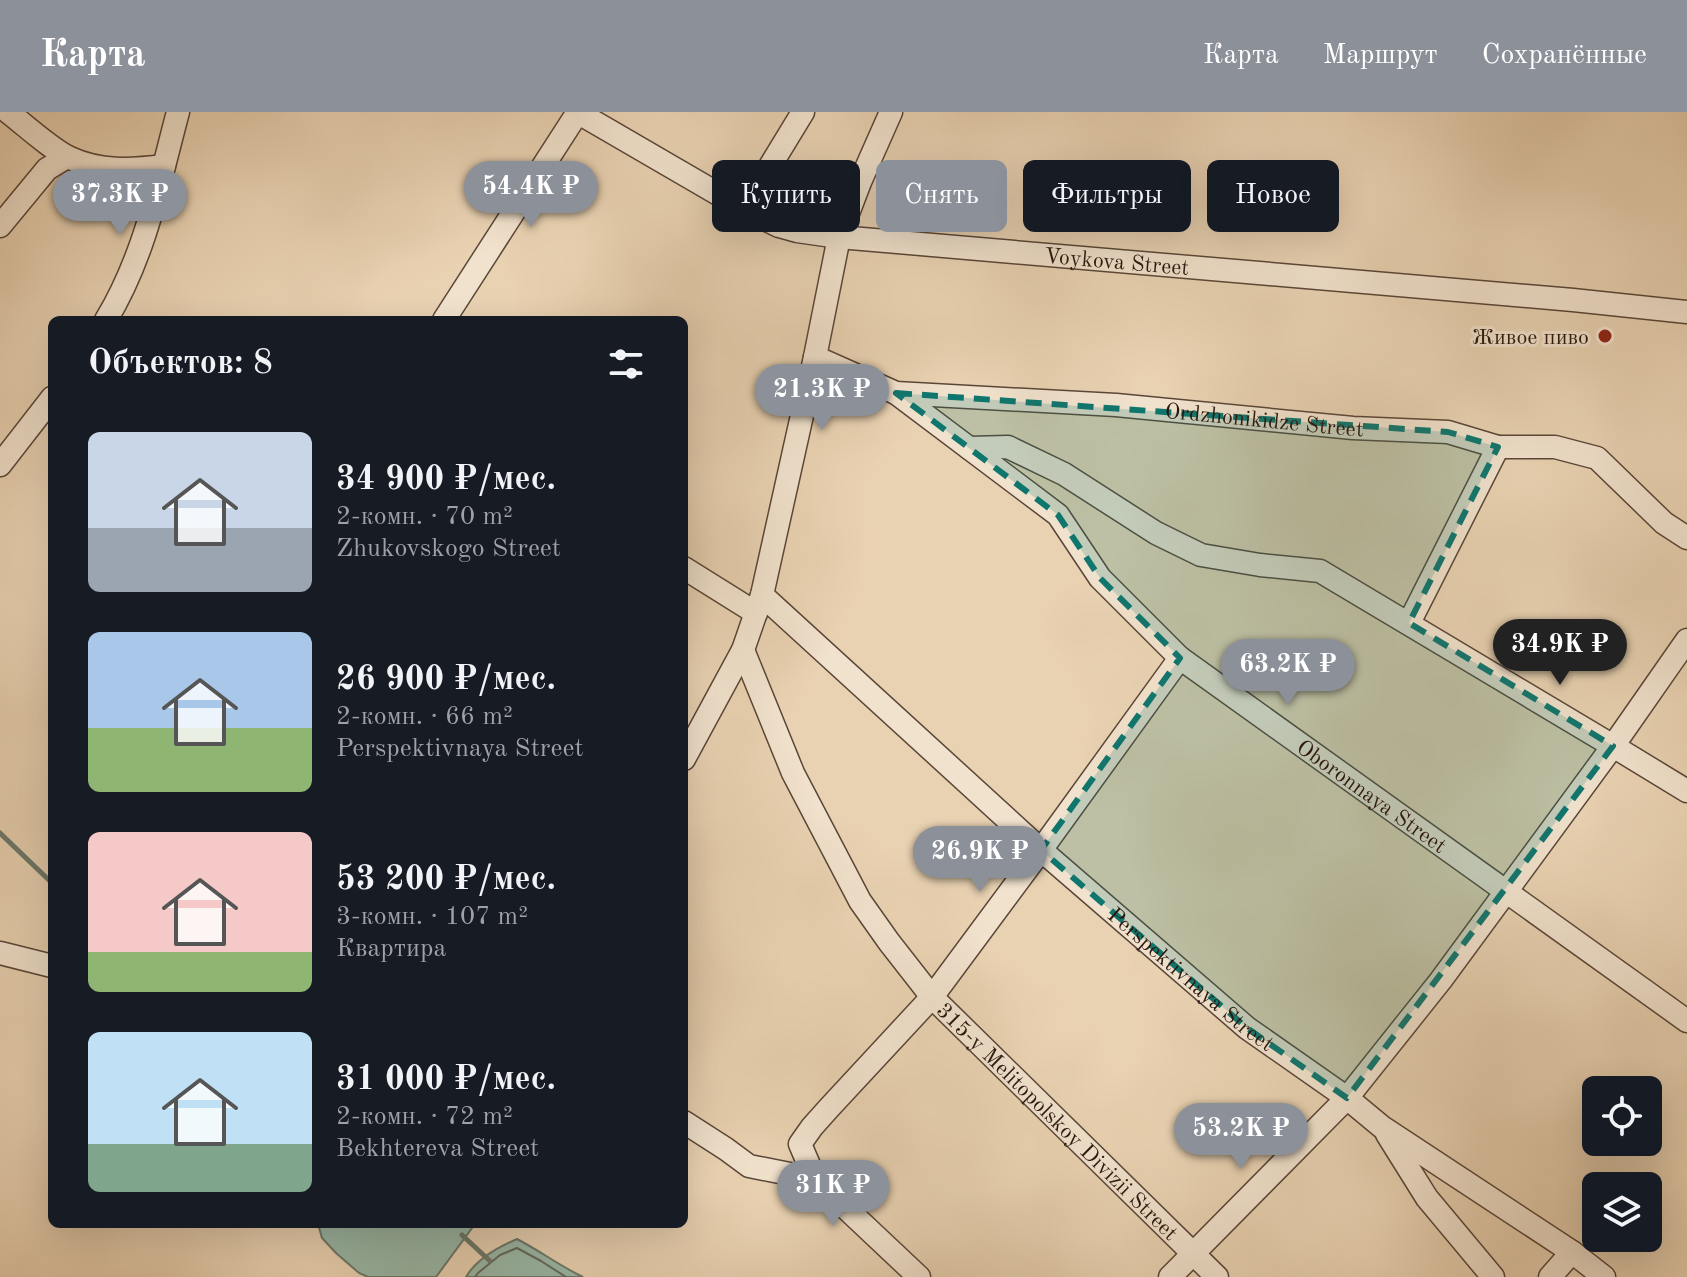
<!DOCTYPE html>
<html lang="ru">
<head>
<meta charset="utf-8">
<style>
  :root { --surface:#171b24; --page:#20242c; --text:#f1f3f6; --muted:#9ea1a6; --accent:#8c9099 }
  body { margin:0; font-family:"Old Standard TT",serif; background:var(--page); color:var(--text); height:100vh; display:flex; flex-direction:column; font-size:30px; white-space:nowrap }
  * { box-sizing:border-box; margin:0 }
  p { font-size:26px; color:var(--muted) }
  .icon { flex:none; width:44px; height:44px; fill:none; stroke:currentColor; stroke-width:2; stroke-linecap:round; stroke-linejoin:round }
  .map { position:relative; flex:1; overflow:hidden }
  .details { position:absolute; left:48px; top:204px; width:640px; height:912px; display:flex; flex-direction:column; background:var(--surface); border-radius:12px; box-shadow:0 8px 32px #0002 }
  .details>* { flex:none }
  .top-card { position:absolute; left:712px; top:48px; width:760px; height:72px; display:flex; gap:16px }
  .buttons { position:absolute; left:1582px; top:964px; display:grid; gap:16px }
  .buttons a { display:grid; place-items:center; width:80px; height:80px; border-radius:12px; background:var(--surface); box-shadow:0 8px 32px #0002; font-size:40px }
  .price { position:absolute; translate:-50% -68px; padding:0 18px; border-radius:28px; background:var(--accent); color:#fff; font-size:26px; line-height:52px; filter:drop-shadow(0 2px 4px #0008) }
  .price::after { content:''; position:absolute; left:50%; top:48px; width:24px; height:18px; margin-left:-12px; background:inherit; clip-path:polygon(0 0,100% 0,50% 100%) }
  .price.active { background:#222; color:#fff }
  ul { padding:0; list-style:none }
  li { display:flex; align-items:center; gap:24px; height:200px; padding:0 40px }
  li span { display:grid; place-items:center; flex:none; width:224px; height:160px; border-radius:12px; color:#555 }
  li>.icon { margin-inline-start:auto }
  span .icon { width:96px; height:96px; fill:#fffc; stroke-width:1 }
  li b { font-size:34px }
  h2 { display:flex; justify-content:space-between; align-items:center; height:96px; padding:0 40px; font-size:34px }
  .tag { padding:0 28px; border-radius:12px; background:var(--surface); box-shadow:0 8px 32px #0002; font-size:28px; line-height:72px }
  .tag.active { background:var(--accent); color:#fff }
  header { display:flex; align-items:center; gap:48px; box-sizing:border-box; height:112px; padding:0 40px; background:var(--accent); color:#fff }
  header strong { font-size:38px }
  nav { display:flex; gap:44px; margin-inline-start:auto; font-size:28px }
  .map>svg:first-child { display:block }
  .water { fill:#98b8a8; stroke:#6c786b; stroke-width:2 }
  .lines { fill:none; stroke-linecap:round; stroke-linejoin:round }
  .shore { stroke:#61685c; stroke-width:2 }
  .stream { stroke:#6c786b; stroke-width:5 }
  .minor-casing { stroke:#5a4638; stroke-width:25 }
  .minor { stroke:#f1e2cd; stroke-width:22 }
  .marked { fill:#0f766e; fill-opacity:0.2; stroke:#0f766e; stroke-width:6; stroke-dasharray:16 10; stroke-linejoin:round }
  .poi-dot { fill:#8f2418; stroke:#f1e2cd; stroke-width:3 }
  .labels { text-anchor:middle; stroke-width:6; stroke-linejoin:round; paint-order:stroke }
  .street-label { font-size:22px; fill:#2a170f; stroke:#f1e2cd }
  .poi-label { font-size:22px; fill:#2a170f; stroke:#f1e2cd; text-anchor:end }
</style>
</head>
<body>
<header>
<strong>Карта</strong>
<nav><a>Карта</a><a>Маршрут</a><a>Сохранённые</a></nav>
</header>
<div class="map">
<svg width="1687" height="1165" viewBox="0 0 1687 1165">
  <rect width="100%" height="100%" fill="#e9d2b2"/>
  <filter id="stains"><feTurbulence type="fractalNoise" baseFrequency=".0025" numOctaves="4"/><feColorMatrix values="0 0 0 0 .2 0 0 0 0 .09 0 0 0 0 .02 0 0 0 .5 -.17"/></filter>
  <radialGradient id="worn" r=".72"><stop offset=".6" stop-color="#630" stop-opacity="0"/><stop offset="1" stop-color="#630" stop-opacity=".3"/></radialGradient>
  <!-- water -->
  <path class="water" d="M318,1112H475L436,1165H368L359,1161L336,1141L322,1126Z
    M517,1127C540,1139 560,1154 583,1165H466C477,1146 498,1135 517,1127Z"/>
  <g class="lines">
    <!-- shore -->
    <path class="shore" d="M475,1165L478,1161L500,1143L517,1136L541,1149L566,1165"/>
    <!-- stream -->
    <path class="stream" d="M0,721L52,771
      M462,1123L490,1149"/>
    <defs>
      <g id="minor">
        <path d="M8,0C25,13 52,38 70,46C100,60 132,58 164,54"/>
        <path id="s1" d="M577,0L744,97L779,114L797,119L839,125L1573,188L1687,200"/>
        <path d="M744,97L803,0"/>
        <path d="M0,114L47,57L67,45"/>
        <path d="M106,208C145,144 159,71 178,0"/>
        <path d="M444,208L578,0"/>
        <path id="s2" d="M815,245L896,281L1116,293L1353,316L1448,320L1498,335H1555L1597,346L1664,411L1687,426"/>
        <path id="s3" d="M896,281L1058,403L1100,466L1180,546L1687,909"/>
        <path d="M969,336L1008,335L1064,362L1156,421L1201,443L1260,453L1320,459L1613,634L1687,679"/>
        <path d="M0,353L52,286"/>
        <path d="M684,456L756,501"/>
        <path id="s4" d="M762,483L1041,738L1247,916L1347,986L1382,1015L1572,1140L1604,1165"/>
        <path d="M1409,511L1498,335"/>
        <path id="s5" d="M743,538L793,661L860,789L889,830L932,885L1217,1165"/>
        <path d="M684,647L743,538L762,483L815,245L839,125L860,70L891,0"/>
        <path d="M0,841L52,854"/>
        <path d="M684,1010L726,1037L749,1054L815,1067"/>
        <path d="M1387,1022L1427,1086L1493,1165"/>
        <path d="M919,1165L815,1067L800,1032L812,1015L829,996L932,885L1041,738L1180,546"/>
        <path d="M1170,1165L1347,986L1441,868L1613,634L1687,528"/>
        <path d="M1550,1165L1572,1140"/>
      </g>
    </defs>
    <!-- minor casing -->
    <use href="#minor" class="minor-casing"/>
    <!-- minor -->
    <use href="#minor" class="minor"/>
  </g>
  <!-- marked area -->
  <path class="marked" d="M896,281L1448,320L1498,335L1409,511L1613,634L1347,986L1247,916L1041,738L1180,546L1100,466L1058,403Z"/>
  <!-- markers -->
  <circle class="poi-dot" cx="1605" cy="224" r="8"/>
  <g class="labels">
    <!-- street labels -->
    <g class="street-label">
      <text dy="8" stroke="none"><textPath href="#s1" startOffset="572">Voykova Street</textPath></text>
      <text dy="8" stroke="none"><textPath href="#s2" startOffset="458">Ordzhonikidze Street</textPath></text>
      <text dy="8" stroke="none"><textPath href="#s3" startOffset="628">Oboronnaya Street</textPath></text>
      <text dy="8" stroke="none"><textPath href="#s4" startOffset="576">Perspektivnaya Street</textPath></text>
      <text dy="8" stroke="none"><textPath href="#s5" startOffset="574">315-y Melitopolskoy Divizii Street</textPath></text>
    </g>
    <!-- poi labels -->
    <g class="poi-label">
      <text x="1589" y="232">Живое пиво</text>
    </g>
  </g>
  <rect width="100%" height="100%" filter="url(#stains)"/>
  <rect width="100%" height="100%" fill="url(#worn)"/>
</svg>
<div class="buttons">
<a><svg class="icon" aria-label="locate" viewBox="0 0 24 24"><circle cx="12" cy="12" r="6"/><path d="M12 2v4M12 18v4M2 12h4M18 12h4"/></svg></a>
<a><svg class="icon" aria-label="layers" viewBox="0 0 24 24"><path d="M12 4l9 5-9 5-9-5zM3 14l9 5 9-5"/></svg></a>
</div>
<b class="price" style="left:531px;top:117px">54.4K ₽</b>
<b class="price" style="left:120px;top:125px">37.3K ₽</b>
<b class="price" style="left:822px;top:320px">21.3K ₽</b>
<b class="price active" style="left:1560px;top:575px">34.9K ₽</b>
<b class="price" style="left:1288px;top:595px">63.2K ₽</b>
<b class="price" style="left:980px;top:782px">26.9K ₽</b>
<b class="price" style="left:1241px;top:1059px">53.2K ₽</b>
<b class="price" style="left:833px;top:1116px">31K ₽</b>
<div class="top-card">
<a class="tag">Купить</a>
<a class="tag active">Снять</a>
<a class="tag">Фильтры</a>
<a class="tag">Новое</a>
</div>
<section class="details">
<h2>Объектов: 8<svg class="icon" aria-label="filters" viewBox="0 0 24 24"><path d="M4 7h16M4 17h16"/><circle cx="9" cy="7" r="2"/><circle cx="15" cy="17" r="2"/></svg></h2>
<ul>
<li><span style="background:linear-gradient(#c9d6e8 60%,#9aa5b1 0)"><svg class="icon" aria-label="home" viewBox="0 0 24 24"><path d="M3 11l9-7 9 7M6 9v11h12V9"/></svg></span><div><b>34 900 ₽/мес.</b><p>2-комн. · 70 m²</p><p>Zhukovskogo Street</p></div></li>
<li><span style="background:linear-gradient(#a9c7e8 60%,#8fb573 0)"><svg class="icon" aria-label="home" viewBox="0 0 24 24"><path d="M3 11l9-7 9 7M6 9v11h12V9"/></svg></span><div><b>26 900 ₽/мес.</b><p>2-комн. · 66 m²</p><p>Perspektivnaya Street</p></div></li>
<li><span style="background:linear-gradient(#f6c9c9 75%,#8fb573 0)"><svg class="icon" aria-label="home" viewBox="0 0 24 24"><path d="M3 11l9-7 9 7M6 9v11h12V9"/></svg></span><div><b>53 200 ₽/мес.</b><p>3-комн. · 107 m²</p><p>Квартира</p></div></li>
<li><span style="background:linear-gradient(#bfe0f5 70%,#7fa58c 0)"><svg class="icon" aria-label="home" viewBox="0 0 24 24"><path d="M3 11l9-7 9 7M6 9v11h12V9"/></svg></span><div><b>31 000 ₽/мес.</b><p>2-комн. · 72 m²</p><p>Bekhtereva Street</p></div></li>
</ul>
</section>
</div>
</body>
</html>
